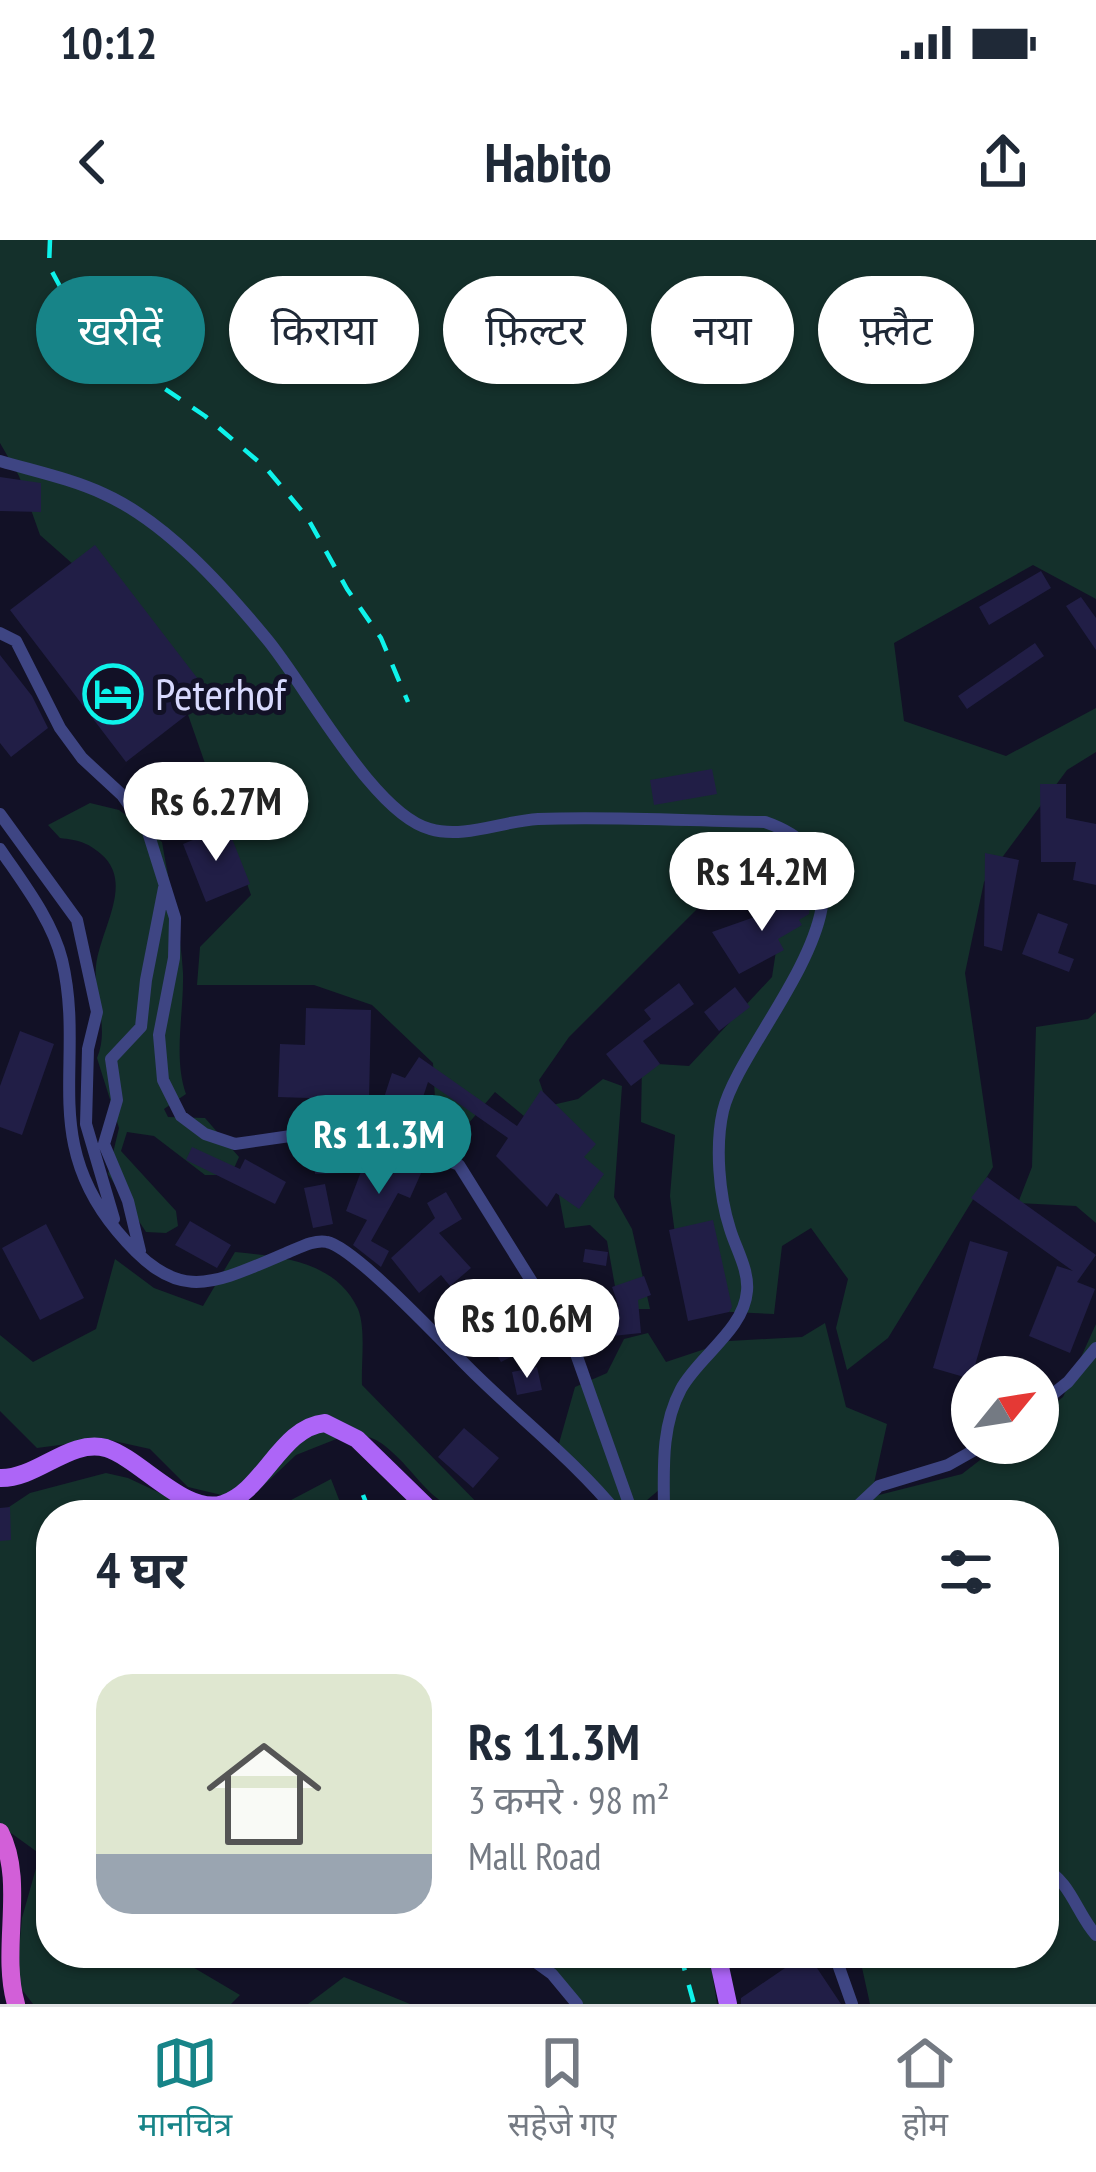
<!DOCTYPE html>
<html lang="hi">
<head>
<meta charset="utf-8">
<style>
  :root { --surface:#fff; --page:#f2f2f3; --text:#1f2937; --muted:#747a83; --line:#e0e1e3; --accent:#178488 }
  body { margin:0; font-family:"PT Sans Narrow","Noto Sans Devanagari",sans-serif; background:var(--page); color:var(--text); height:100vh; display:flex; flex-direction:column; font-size:45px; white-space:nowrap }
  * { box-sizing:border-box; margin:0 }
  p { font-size:39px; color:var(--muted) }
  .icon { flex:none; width:66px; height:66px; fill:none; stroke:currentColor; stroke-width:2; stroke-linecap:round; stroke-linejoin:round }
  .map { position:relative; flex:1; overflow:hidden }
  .side { position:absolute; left:36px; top:1260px; width:1023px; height:468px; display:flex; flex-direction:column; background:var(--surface); border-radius:48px; box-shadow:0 3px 9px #0004 }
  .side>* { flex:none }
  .banner { position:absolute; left:36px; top:36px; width:1026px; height:108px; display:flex; gap:24px }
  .needle { width:78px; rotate:60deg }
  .fabs { position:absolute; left:951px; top:1116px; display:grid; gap:24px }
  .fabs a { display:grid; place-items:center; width:108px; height:108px; border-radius:50%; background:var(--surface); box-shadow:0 3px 9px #0004; font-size:60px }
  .price { position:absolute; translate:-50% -102px; padding:0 27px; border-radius:42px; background:#fff; color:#222; font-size:39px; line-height:78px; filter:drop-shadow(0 3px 6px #0008) }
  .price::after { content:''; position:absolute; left:50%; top:72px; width:36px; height:27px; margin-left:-18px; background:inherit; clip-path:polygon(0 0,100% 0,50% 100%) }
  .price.on { background:var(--accent); color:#fff }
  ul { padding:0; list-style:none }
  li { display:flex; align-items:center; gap:36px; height:300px; padding:0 60px }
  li+li { border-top:3px solid var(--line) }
  li span { display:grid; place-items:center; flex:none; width:336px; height:240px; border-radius:36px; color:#555 }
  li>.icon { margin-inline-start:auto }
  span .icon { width:144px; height:144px; fill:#fffc; stroke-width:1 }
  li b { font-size:51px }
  h2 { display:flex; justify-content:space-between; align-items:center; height:144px; padding:0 60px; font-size:51px }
  .pill { padding:0 42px; border-radius:54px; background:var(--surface); box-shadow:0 3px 9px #0004; font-size:42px; line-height:108px }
  .pill.on { background:var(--accent); color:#fff }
  .status { display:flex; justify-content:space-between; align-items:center; height:84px; padding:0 60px; background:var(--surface); direction:ltr }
  .status svg { height:33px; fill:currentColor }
  header { display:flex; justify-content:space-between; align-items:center; height:156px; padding:0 60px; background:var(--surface); font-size:54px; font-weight:700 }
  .dock { display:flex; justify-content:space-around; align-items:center; height:168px; border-top:3px solid var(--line); background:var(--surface); font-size:33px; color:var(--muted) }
  .dock a { display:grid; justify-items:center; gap:6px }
  .dock .on { color:var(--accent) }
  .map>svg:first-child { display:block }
  .green { fill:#14302b }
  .building { fill:#211e46 }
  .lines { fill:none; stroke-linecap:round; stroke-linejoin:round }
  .minor { stroke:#3e4583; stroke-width:12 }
  .primary { stroke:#ad65f7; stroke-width:18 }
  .trunk { stroke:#d25fd8; stroke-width:18 }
  .rail { stroke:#0ef3eb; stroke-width:4.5; stroke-dasharray:18 15; stroke-linecap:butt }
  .labels { text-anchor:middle; stroke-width:10; stroke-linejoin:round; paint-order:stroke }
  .poi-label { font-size:45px; fill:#d8d9fd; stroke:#121126; text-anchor:start }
</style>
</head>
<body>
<div class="status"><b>10:12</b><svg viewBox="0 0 49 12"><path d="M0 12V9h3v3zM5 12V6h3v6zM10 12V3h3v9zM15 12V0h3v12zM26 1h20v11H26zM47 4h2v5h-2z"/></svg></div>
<header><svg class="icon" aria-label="back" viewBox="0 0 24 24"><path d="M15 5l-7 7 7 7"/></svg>Habito<svg class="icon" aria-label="share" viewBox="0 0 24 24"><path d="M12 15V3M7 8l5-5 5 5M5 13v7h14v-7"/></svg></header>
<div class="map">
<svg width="1096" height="1764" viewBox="0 0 1096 1764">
  <rect width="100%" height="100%" fill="#121126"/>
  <!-- green -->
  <path class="green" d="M0,0H1096V359L1033,325L894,403L904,481L1006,516L1096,468V512L1067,530L984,642L965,733L993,927L888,1098L847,1130L836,1088L848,1039L811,988L782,1006L774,1074L711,1071L678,1017L670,956L675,895L641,882L642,823L689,826L772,737L781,678L759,645L712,654L569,797L539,840L548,866L578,859L603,839L622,846L614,957L632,989L650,1069H619L607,1001L590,985L565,988L548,896L495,852L468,884L435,859L433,823L372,765L314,745H197L200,707L251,655L178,446L74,325L40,295L19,236L0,203Z
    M90,563L119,570L162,602C169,645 181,690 183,733C184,773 173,817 186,854L164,869L168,877L205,878L239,917L231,935H205L154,896L127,892L121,911L176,971L178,986L166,993L146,992L108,934L119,888L97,818C110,787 93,758 96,726C100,689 135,643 101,614C87,602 78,600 60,598L48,585Z
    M1096,772V983L1076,966L1018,963L1032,927L1036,787L1088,779Z
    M235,1012C281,1017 336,1021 358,1069C366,1089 361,1123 362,1145L489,1275C430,1275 422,1233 381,1203C374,1198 362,1195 354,1192L296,1215L261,1248L230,1257L188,1247L150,1209L105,1199L37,1208L0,1171V1095L33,1122L96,1089L115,1019L154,1048L203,1066Z
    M825,1083L846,1167L887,1184L871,1257L962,1234L1002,1203H1038V1176L1063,1157L1096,1084V1764H870L861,1723L867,1713H1044V1275H670L666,1244L634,1271L601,1258L556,1214L575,1147L607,1133L624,1099L648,1093L666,1122L729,1101L802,1097Z
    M106,1233L128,1238L190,1267L236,1275H51V1713H169L240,1755L231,1764H33L16,1742L22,1678L40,1614L0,1585V1273L30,1253Z
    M331,1239L345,1275H237L276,1268Z
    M544,1713H709L717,1764H573Z
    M344,1737L410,1764H308Z"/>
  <!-- building -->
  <path class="building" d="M0,237L41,243V272L0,271Z
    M95,305L211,456L126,522L10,370Z
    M1041,331L1051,348L989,385L979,367Z
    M1081,357L1096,378V410L1066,366Z
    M1035,403L1044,416L967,469L958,456Z
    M0,415L32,456L48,488L11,517L0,503Z
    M712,529L717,554L654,565L650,540Z
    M1040,544H1066V578L1096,584V645L1073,640L1076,622H1041Z
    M227,586L250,644L206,662L183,604Z
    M985,613L1019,620L1002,711L984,706Z
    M800,647L810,664L809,674L799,680L802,685L778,699L784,710L739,734L712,692L763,674L764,677L791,662Z
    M1038,673L1068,684L1058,713L1074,719L1069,732L1022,714Z
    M679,743L694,764L643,801L660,824L631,846L606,814L651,779L644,770Z
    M735,747L750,767L719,791L704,772Z
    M306,768L371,770L369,860L278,857L280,804L305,805Z
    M20,791L54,804L22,895L0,887V846Z
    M419,817L517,886L541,850L596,904L584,917L604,934L579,969L556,953L547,967L496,916L508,898L428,842L414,884L379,873L392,833L405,838Z
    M344,906L346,933L315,934L314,907Z
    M192,907L240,929L245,919L286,942L275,964L186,920Z
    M370,908L422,931L410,958L398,953L371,1001L389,1011L381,1027L353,1005L367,980L346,971Z
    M987,937L1096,1015L1077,1042L1095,1049L1070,1113L1029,1096L1057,1026L1073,1031L971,958Z
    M325,944L333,984L313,988L304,948Z
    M446,952L462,979L439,993L471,1028L450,1046L441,1035L419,1053L391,1018L435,978L427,963Z
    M713,980L732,1067L729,1072L688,1081L669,990Z
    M190,981L231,1005L217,1028L175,1005Z
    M46,984L84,1058L40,1080L2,1008Z
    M970,1001L1008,1012L971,1139L933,1128Z
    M585,1009L608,1012L606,1026L583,1022Z
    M644,1036L651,1055L638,1060L641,1093L603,1097L600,1069L619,1067L612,1047Z
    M463,1056L494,1087L507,1079L525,1110L501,1122L482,1091L472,1096L445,1063Z
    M537,1127L542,1150L517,1155L512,1132Z
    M464,1188L499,1218L473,1248L438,1217Z
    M10,1267L11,1300L0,1301V1268Z
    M807,1713L841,1764H741V1758Z"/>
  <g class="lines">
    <!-- minor -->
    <path class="minor" d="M0,221C34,231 72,239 104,254C166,282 223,346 266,398C305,444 373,574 430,589C464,599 503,581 538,579C613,576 690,581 765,582C910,632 741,794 723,871C715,906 719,955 730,989C736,1009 749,1030 747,1051C744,1090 699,1116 681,1149C660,1188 664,1233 664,1275
      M0,393L16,401L60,488L82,518L122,555L148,592L175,678L174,718L159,795L163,840L181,876L205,894L235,904L325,891L376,893L459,925L575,1111L633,1275
      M0,574L77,680L97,772L88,809L86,884L114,979
      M0,609C23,643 52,680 62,720C86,821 39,897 117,991C177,1063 207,1047 284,1014C297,1009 314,999 327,1002C356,1008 449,1109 476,1135C524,1182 577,1223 619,1275
      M140,1011L128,961L104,904L117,860L111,819L141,787L146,740L164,648
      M1038,1166L1068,1142L1096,1108
      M848,1275L879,1246L948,1225L987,1203
      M1044,1629C1070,1640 1077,1674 1096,1695
      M523,1713L552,1734L577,1764
      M834,1713L852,1764"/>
    <!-- primary -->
    <path class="primary" d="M0,1238C37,1239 70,1198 106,1208C141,1219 185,1276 223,1264C263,1252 281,1187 325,1183L357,1199L435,1275
      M717,1713L728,1764"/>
    <!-- trunk -->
    <path class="trunk" d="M0,1592C26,1642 0,1709 16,1764"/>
    <!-- rail -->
    <path class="rail" d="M50,0L49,26L71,67L130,125L205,176L266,228L307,277L347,349L381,398L408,462
      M363,1255L371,1275
      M680,1713L694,1764"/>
  </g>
  <!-- icons -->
  <defs>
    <symbol id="hotel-ring" viewBox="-11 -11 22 22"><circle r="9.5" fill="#121126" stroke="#0ef3eb" stroke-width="1.5"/><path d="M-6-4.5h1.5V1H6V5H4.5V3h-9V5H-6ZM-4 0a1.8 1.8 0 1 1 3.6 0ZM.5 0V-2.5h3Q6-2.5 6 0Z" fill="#0ef3eb"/></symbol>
  </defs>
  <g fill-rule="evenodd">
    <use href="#hotel-ring" x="80" y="421" width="66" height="66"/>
  </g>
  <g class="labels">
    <!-- poi labels -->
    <g class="poi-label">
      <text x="155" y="470">Peterhof</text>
    </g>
  </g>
</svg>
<div class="fabs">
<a><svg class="needle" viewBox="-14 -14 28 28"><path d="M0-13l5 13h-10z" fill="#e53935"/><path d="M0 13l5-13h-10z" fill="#747a83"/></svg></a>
</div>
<b class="price" style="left:216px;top:624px">Rs 6.27M</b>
<b class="price" style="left:762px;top:694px">Rs 14.2M</b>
<b class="price on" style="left:379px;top:957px">Rs 11.3M</b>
<b class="price" style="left:527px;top:1141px">Rs 10.6M</b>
<div class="banner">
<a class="pill on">खरीदें</a>
<a class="pill">किराया</a>
<a class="pill">फ़िल्टर</a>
<a class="pill">नया</a>
<a class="pill">फ़्लैट</a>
</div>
<section class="side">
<h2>4 घर<svg class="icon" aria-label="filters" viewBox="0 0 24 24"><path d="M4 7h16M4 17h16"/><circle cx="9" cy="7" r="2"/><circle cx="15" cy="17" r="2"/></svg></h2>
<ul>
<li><span style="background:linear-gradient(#dfe7d0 75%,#9aa5b1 0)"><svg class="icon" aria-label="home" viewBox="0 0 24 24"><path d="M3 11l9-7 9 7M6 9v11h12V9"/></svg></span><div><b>Rs 11.3M</b><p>3 कमरे · 98 m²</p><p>Mall Road</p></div></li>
</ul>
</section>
</div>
<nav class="dock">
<a class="on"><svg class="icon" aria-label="map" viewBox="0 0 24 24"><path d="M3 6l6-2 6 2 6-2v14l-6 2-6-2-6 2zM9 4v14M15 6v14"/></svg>मानचित्र</a>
<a><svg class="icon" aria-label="saved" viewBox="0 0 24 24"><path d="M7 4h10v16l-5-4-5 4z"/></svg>सहेजे गए</a>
<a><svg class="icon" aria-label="home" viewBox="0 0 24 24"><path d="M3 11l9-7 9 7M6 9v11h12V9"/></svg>होम</a>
</nav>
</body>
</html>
